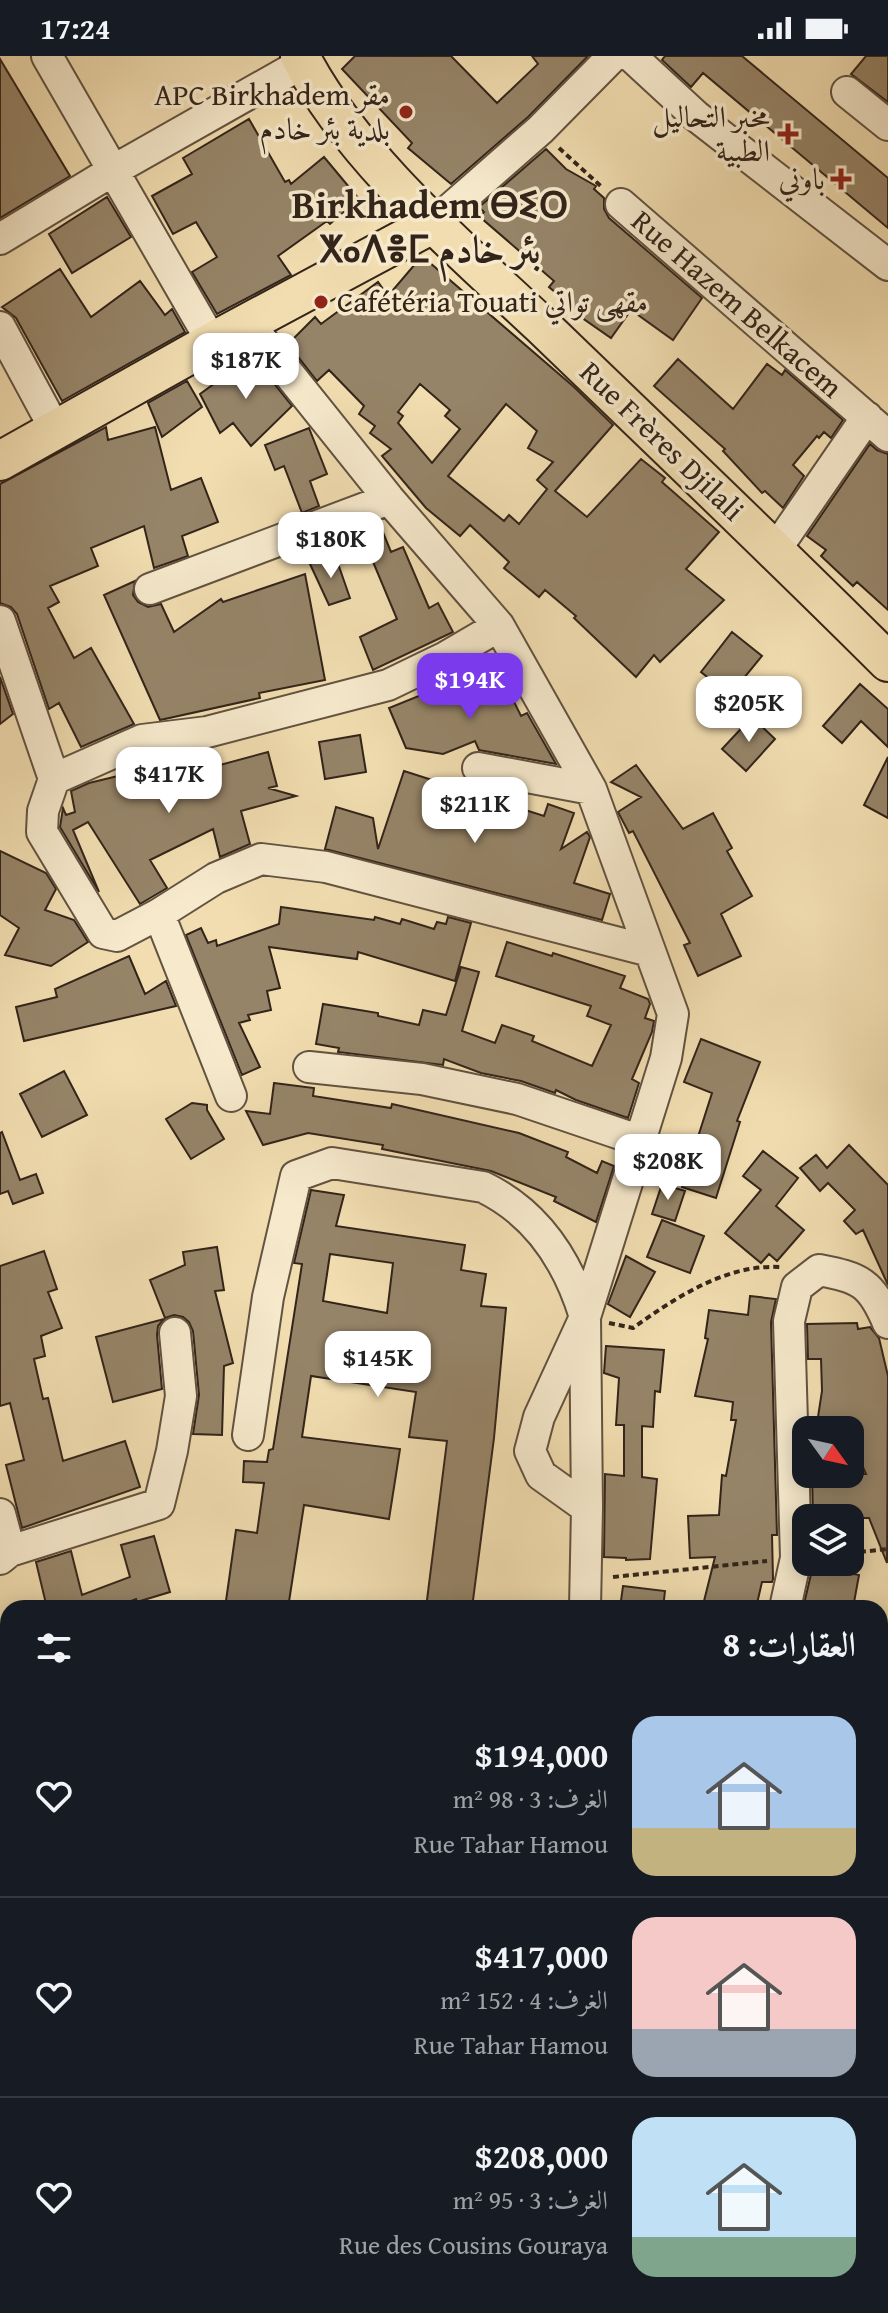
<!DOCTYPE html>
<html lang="ar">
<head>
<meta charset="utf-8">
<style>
  :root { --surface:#171b24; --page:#242831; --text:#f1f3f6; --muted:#9ea1a6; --line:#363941; --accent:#7c3aed }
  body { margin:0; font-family:"Gentium Book Plus",Amiri,"Noto Sans Tifinagh",serif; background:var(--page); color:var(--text); direction:rtl; height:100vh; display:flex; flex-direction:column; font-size:30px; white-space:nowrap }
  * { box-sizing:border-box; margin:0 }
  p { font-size:26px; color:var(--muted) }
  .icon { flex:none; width:44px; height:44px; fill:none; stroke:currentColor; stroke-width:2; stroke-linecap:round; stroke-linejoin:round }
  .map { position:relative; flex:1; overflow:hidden; direction:ltr }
  .drawer { position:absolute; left:0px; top:1544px; width:888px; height:714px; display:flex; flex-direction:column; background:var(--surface); border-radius:24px 24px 0 0; box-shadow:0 4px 20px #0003; direction:rtl }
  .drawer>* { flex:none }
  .needle { width:52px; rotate:123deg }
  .buttons { position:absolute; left:792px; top:1360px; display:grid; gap:16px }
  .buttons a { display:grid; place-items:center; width:72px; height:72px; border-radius:16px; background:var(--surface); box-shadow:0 4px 20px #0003; font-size:40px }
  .price { position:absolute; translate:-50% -68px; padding:0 18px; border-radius:16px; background:#fff; color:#222; font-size:26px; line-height:52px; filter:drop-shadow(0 2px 4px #0008) }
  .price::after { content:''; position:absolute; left:50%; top:48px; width:24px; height:18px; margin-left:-12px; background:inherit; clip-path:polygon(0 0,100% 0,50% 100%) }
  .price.current { background:var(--accent); color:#fff }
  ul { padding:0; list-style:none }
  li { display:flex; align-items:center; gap:24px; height:200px; padding:0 32px }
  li+li { border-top:2px solid var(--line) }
  li span { display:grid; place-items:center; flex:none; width:224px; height:160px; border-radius:24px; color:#555 }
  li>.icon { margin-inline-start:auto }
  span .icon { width:96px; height:96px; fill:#fffc; stroke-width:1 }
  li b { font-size:34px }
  h2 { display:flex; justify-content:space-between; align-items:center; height:96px; padding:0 32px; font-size:34px }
  .status { display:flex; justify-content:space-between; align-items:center; height:56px; padding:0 40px; background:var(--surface); direction:ltr }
  .status svg { height:22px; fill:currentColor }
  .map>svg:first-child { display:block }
  .building { fill:#968468; stroke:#33241a; stroke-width:2; fill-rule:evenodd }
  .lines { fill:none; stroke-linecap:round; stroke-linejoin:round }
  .minor-casing { stroke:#625240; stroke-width:34 }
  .major-casing { stroke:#33241a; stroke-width:42 }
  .path { stroke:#33241a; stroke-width:4; stroke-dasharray:6 4; stroke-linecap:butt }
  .minor { stroke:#f6e9cc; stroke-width:30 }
  .major { stroke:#f1ddb0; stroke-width:38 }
  .poi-dot { fill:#8f2418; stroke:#f6e9cc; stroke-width:3 }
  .labels { text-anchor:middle; stroke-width:7; stroke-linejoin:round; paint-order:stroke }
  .poi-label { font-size:30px; fill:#33241a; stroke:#f6e9cc; text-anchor:end }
  .street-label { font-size:30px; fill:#33241a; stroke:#f6e9cc }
  .district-label { font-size:38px; font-weight:bold; fill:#33241a; stroke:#f6e9cc }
</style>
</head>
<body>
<div class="status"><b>17:24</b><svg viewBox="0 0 49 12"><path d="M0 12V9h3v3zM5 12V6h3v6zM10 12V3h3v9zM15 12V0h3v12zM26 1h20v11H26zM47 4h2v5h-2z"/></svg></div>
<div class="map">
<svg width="888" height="2257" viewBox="0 0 888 2257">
  <rect width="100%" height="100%" fill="#f1ddb0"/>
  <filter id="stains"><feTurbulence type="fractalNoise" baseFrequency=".0025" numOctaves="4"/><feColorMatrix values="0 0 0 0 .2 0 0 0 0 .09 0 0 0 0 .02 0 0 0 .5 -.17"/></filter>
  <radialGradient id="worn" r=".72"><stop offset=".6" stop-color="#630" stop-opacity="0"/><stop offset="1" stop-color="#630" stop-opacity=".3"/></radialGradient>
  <!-- building -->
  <path class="building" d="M355,0H451L497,47L538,8L532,0H588L528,61L451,128L408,92L412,87L342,13Z
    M665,0H742L888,122V172L703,17L691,31L662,4Z
    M866,0H888V46L851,18Z
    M0,3L70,120L0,162Z
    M249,63L285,126L289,124L291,128L324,101L359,143L330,168L327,165L278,200L291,219L217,258L192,216L217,201L196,166L173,178L152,140L192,118L183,102Z
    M546,93L566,113L596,130L594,133L604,142V153L609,162L702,242L673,284L631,254L611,282L578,259L579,256L549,231L554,225L480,161L484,156L479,151Z
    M107,141L131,181L72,217L49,178Z
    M422,200L574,331L613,369L555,435L587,461L641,403L665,422L662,426L719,476L686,513L724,544L660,606L654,599L636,621L574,562L576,560L545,534L539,541L504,512L509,506L470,469L460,480L426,452L382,400L391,393L370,377L375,370L359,358L364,350L329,314L317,325L288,288L315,261L321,268L378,226L388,240ZM420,328L450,354L445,360L460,373L432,407L398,367L403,360L398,356ZM506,348L537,375L528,392L553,406L537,424L547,433L519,468L509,459L504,465L448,420Z
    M60,213L91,261L140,225L165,259L172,253L185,276L62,345L16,262L2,251Z
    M252,300L292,350L251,390L233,367L220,377L200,338Z
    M678,303L733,353L767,308L782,319L785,314L843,364L831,382L824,376L819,382L817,380L793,409L804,420L783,452L765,435L762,437L723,395L725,393L654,330Z
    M187,325L202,351L162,381L148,347Z
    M106,371L108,384L155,371L171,434L201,422L218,466L182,480L188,500L154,512L144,470L91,492L98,510L50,530L59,546L48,552L74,602L91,592L134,668L81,691L59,647L49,653L17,558L11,551L0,547V428Z
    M309,372L327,418L310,425L319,450L302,457L284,410L275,414L265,389Z
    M870,388L877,394L888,398V554L857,526L853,530L821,500L826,494L807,480Z
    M382,474L391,496L403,491L429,552L438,547L453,576L373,614L360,581L397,563L363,482Z
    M335,499L350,542L329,549L310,508Z
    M305,518L325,624L259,637L260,642L160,664L104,539L135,525L133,539L138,546L148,551L161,548L174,576L221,543L223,546Z
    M732,576L762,600L730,639L701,616Z
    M497,611L521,660L527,657L556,708L479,694L475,685L443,698L406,692L389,652L436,633L440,641Z
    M0,621L13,658L0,668Z
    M860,628L888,653V691L861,665L842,687L823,670Z
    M752,661L775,683L746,715L722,693Z
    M360,679L366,716L325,723L319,686Z
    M268,696L277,730L268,732L296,740L241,755L250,788L220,801L213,773L150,804L167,832L140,848L88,766L73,774L99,836L60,771L63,752L66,759L75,756L71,735L89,727L118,720L119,725L183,714V719Z
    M888,701V762L864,749Z
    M636,709L683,773L713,757L732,792L727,795L752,840L721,858L741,900L698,920L684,889L690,887L633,775L629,777L618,756L641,741L611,726Z
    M404,715L544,760L548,748L574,757L561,793L587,776L590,781L574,827L610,838L602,864L325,793L336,751L373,762L378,793Z
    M0,795L46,817L56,833L45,854L74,864L88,886L51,910L5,899L19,872L0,859Z
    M281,851L374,864L375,861L400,868L402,863L434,873L437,866L446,868L448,861L471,867L455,925L358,896L357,903L269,891L280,932L267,935L271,954L248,959L250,964L239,967L260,1011L242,1019L186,879L201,872L208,887L216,884L217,890L279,868Z
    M507,886L552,900L553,897L625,920L620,932L648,943L650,948L645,962L654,965L652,976L632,1023L639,1027L628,1062L576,1044L556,1034L555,1037L521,1025L481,1017L444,1003L443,1009L338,996L339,992L316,988L323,948L378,957V960L419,969L423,954L446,959L461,911L479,916L462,975L495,987L502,969L534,980L532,985L592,1010L611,969L587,960L591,950L496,920Z
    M129,900L145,938L166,925L176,950L24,985L16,951L57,941L55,933Z
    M701,983L760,1006L737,1065L740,1066L716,1142L682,1131L712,1037L684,1026Z
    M64,1015L87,1059L42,1081L20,1038Z
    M274,1027L314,1032L313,1040L391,1052L392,1048L519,1077L568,1096L566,1101L597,1117L602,1105L614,1110L596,1166L554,1145L556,1141L491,1115L382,1093L383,1089L308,1077L263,1089L246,1055L270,1058Z
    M192,1047L207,1049V1054L224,1083L191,1103L166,1063Z
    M2,1076L20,1124L36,1118L43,1137L13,1148L8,1135L0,1138V1077Z
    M849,1089L888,1129V1229L863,1174L856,1178L844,1165L855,1154L828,1127L820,1135L800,1112L816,1099L827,1112Z
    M763,1095L798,1122L776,1150L804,1174L777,1205L769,1198L761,1207L725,1177L761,1134L743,1120Z
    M662,1128L685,1135L675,1165L652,1158Z
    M311,1134L344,1139L336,1170L465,1189L461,1214L486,1218L481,1250L506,1252L494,1382L472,1552H426L447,1385L409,1381L416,1336L311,1320L302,1381L400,1393L389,1463L304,1449L288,1552H225L236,1474L257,1477L264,1427L243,1426L244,1405L267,1406L269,1394L273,1393L302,1208L294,1207ZM330,1198L393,1207L387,1257L323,1245Z
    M662,1164L704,1180L690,1217L647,1201Z
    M217,1191L224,1234L215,1235L233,1307L224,1310L222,1379L193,1378L199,1339L193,1275L189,1266L183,1261L174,1259L165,1262L150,1224L185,1209L183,1196Z
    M44,1195L57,1233L48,1236L62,1272L41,1280L45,1300L34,1303L43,1343L48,1342L63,1405L125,1385L140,1431L22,1472L6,1409L24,1404L10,1347L0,1350V1210Z
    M626,1200L655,1216L630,1261L608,1248Z
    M750,1240L776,1243L771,1266L777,1479H772L773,1523L772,1526H762L756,1552H714L703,1549L715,1501L690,1502L688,1460L719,1459L722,1419L726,1420L736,1364H731L733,1346L695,1340L708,1283L705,1282L709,1254L748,1259Z
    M164,1263L158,1270L157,1279L162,1333L113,1346L96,1281Z
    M857,1267L858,1273L870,1271L879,1282L888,1320L887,1507L869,1462H813L812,1418H866L850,1381V1374H816L822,1335L821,1303H808L807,1268Z
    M606,1290L664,1294L660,1336L655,1335L653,1371L642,1370V1421L657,1423L650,1503L626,1504V1502L604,1501L605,1418L624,1420V1369H616L619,1322L604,1317Z
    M154,1480L170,1536L137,1546L136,1543L113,1552H47L36,1506L71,1495L82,1539L130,1521L121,1489Z
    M813,1510L859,1519L853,1552H803Z
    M623,1530L665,1535L663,1552H620Z"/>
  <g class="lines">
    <defs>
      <path id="minor" d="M47,0L212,286
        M631,0L696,60L888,209
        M847,36L888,69
        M621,148L888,380
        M434,167L540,74L613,0
        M0,183L114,114L303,7
        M248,267L389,443L499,570L591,733L673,958L666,1002L585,1261L587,1452L585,1552
        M0,271L56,375
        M776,493L867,361
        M150,533L389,443
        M0,565L54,723L142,684L207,676L388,629L446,601L499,570
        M478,712L591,733
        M54,723L43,755L42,776L103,877L117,880L159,858L216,822L261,803L326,811L650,895
        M159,858L231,1040
        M309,1011L422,1023L517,1043L641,1085
        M248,1379L268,1241L296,1120L332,1107L483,1131C537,1157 568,1205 585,1261L539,1361L530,1395L541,1419L587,1452
        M0,1458L10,1495L0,1503
        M10,1495L159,1448L172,1395L181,1340L175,1277
        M785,1552L796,1502L789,1265L797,1231L819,1214C860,1222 871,1226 888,1267
        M0,1645L8,1652
        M0,2039L8,2046
        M240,2250L248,2257
        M321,2257L324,2250"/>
      <path id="major" d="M300,0C351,100 459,192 541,269C657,381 774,492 888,606
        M0,405L212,286L434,167"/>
    </defs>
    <!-- minor casing -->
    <use href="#minor" class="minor-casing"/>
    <!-- major casing -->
    <use href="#major" class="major-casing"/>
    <!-- path -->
    <path class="path" d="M559,92L603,132
      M609,1267L633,1272C675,1242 726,1208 780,1211
      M850,1497L888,1493
      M613,1521L767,1505"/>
    <!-- minor -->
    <use href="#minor" class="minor"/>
    <!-- major -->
    <use href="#major" class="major"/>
  </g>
  <!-- markers -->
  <g class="poi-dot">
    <circle cx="406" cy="56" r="8"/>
    <path d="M784 66h8v8h8v8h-8v8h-8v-8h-8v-8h8z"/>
    <path d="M837 111h8v8h8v8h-8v8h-8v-8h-8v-8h8z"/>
    <circle cx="321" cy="246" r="8"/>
  </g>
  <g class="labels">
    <!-- poi labels -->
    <g class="poi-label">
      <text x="390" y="49">APC Birkhadem مقر<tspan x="390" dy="34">بلدية بئر خادم</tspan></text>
      <text x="770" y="71">مخبر التحاليل<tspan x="770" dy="34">الطبية</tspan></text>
      <text x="825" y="133">باوني</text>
      <text x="337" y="256" text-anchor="start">Cafétéria Touati مقهى تواتي</text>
    </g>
    <!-- street labels -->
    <g class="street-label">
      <text transform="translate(737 248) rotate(41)" y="10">Rue Hazem Belkacem</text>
      <text transform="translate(662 385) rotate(44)" y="10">Rue Frères Djilali</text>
    </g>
    <!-- district labels -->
    <g class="district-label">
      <text x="430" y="162">Birkhadem ⴱⵉⵔ<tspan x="430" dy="44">ⵅⴰⴷⴻⵎ بئر خادم</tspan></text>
    </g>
  </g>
  <rect width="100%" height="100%" filter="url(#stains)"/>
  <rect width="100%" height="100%" fill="url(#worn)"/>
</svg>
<div class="buttons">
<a><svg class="needle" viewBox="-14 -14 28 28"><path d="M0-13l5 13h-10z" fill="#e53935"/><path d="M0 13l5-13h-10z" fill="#9ea1a6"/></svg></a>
<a><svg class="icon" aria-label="layers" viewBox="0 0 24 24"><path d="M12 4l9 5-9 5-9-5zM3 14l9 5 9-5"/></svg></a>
</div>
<b class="price" style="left:246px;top:345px">$187K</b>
<b class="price" style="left:331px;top:524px">$180K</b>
<b class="price current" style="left:470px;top:665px">$194K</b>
<b class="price" style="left:749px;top:688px">$205K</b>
<b class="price" style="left:169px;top:759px">$417K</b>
<b class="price" style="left:475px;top:789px">$211K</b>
<b class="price" style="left:668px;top:1146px">$208K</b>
<b class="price" style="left:378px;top:1343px">$145K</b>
<section class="drawer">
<h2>العقارات: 8<svg class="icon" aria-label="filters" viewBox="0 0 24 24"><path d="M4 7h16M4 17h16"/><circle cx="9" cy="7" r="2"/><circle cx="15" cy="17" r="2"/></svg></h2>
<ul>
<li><span style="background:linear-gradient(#a9c7e8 70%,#c2b280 0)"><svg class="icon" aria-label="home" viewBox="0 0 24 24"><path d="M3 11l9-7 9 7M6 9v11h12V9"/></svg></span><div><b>$194,000</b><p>الغرف: 3 · 98 m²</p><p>Rue Tahar Hamou</p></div><svg class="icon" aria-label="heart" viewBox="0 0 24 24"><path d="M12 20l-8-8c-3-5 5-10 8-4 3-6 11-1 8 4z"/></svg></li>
<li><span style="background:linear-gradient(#f6c9c9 70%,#9aa5b1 0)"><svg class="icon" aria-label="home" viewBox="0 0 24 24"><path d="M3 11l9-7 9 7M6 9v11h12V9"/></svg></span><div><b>$417,000</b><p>الغرف: 4 · 152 m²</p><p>Rue Tahar Hamou</p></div><svg class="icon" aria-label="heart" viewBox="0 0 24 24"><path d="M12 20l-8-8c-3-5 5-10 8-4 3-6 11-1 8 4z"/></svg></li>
<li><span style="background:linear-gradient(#bfe0f5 75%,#7fa58c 0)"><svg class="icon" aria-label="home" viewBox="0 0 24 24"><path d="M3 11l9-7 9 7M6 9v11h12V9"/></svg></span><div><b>$208,000</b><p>الغرف: 3 · 95 m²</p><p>Rue des Cousins Gouraya</p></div><svg class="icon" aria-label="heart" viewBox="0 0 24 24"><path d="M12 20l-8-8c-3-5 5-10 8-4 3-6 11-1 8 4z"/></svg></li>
</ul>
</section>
</div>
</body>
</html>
